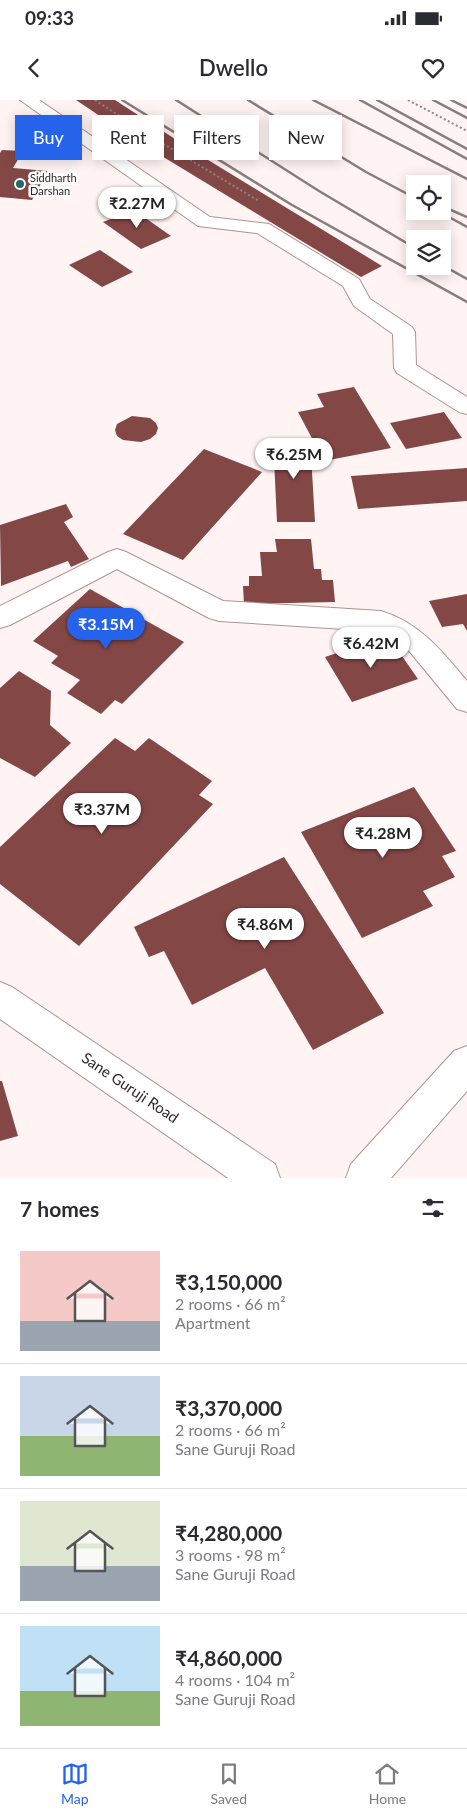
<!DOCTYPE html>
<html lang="en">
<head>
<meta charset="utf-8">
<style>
  :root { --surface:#fff; --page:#f2f2f3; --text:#2b2b33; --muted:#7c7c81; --line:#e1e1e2; --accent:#2563eb }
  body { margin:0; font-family:Lato,sans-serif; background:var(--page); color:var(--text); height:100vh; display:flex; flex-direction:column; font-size:19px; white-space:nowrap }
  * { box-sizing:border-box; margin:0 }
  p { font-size:16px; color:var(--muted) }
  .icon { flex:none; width:28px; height:28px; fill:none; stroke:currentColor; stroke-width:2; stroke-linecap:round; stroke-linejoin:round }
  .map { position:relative; height:1078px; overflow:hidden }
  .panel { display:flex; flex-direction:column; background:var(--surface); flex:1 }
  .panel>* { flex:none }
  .top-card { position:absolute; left:15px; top:15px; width:438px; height:45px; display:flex; gap:10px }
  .tools { position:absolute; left:406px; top:75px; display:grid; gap:10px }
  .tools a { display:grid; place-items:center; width:45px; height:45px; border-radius:0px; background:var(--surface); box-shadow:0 2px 12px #0003; font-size:25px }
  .price { position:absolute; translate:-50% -42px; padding:0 11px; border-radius:18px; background:#fff; color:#222; font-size:16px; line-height:32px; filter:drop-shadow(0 1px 2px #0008) }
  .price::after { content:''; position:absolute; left:50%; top:30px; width:15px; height:11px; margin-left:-8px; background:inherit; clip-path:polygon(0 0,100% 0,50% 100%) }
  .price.active { background:var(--accent); color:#fff }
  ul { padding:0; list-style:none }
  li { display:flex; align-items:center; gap:15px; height:125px; padding:0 20px }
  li+li { border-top:1px solid var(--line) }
  li span { display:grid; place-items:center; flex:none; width:140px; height:100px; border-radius:0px; color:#555 }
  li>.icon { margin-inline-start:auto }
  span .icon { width:60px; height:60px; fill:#fffc; stroke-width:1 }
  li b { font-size:21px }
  h2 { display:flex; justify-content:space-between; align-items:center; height:60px; padding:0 20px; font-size:21px }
  .chip { padding:0 18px; border-radius:0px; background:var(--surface); box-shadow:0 2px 12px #0003; font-size:18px; line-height:45px }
  .chip.active { background:var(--accent); color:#fff }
  .status { display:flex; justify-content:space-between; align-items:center; height:35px; padding:0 25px; background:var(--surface); direction:ltr }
  .status svg { height:14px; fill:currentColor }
  header { display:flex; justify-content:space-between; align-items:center; height:65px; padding:0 20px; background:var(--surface); font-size:22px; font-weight:600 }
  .tabs { display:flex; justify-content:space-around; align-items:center; height:70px; border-top:1px solid var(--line); background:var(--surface); font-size:14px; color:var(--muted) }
  .tabs a { display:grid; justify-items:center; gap:2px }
  .tabs .active { color:var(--accent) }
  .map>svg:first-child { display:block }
  .building { fill:#834746 }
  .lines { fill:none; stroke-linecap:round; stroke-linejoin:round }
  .minor-casing { stroke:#ad9493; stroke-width:2 }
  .path { stroke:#8f8484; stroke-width:2; stroke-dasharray:2 2.5; stroke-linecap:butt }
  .minor { fill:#fff; fill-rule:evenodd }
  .rail { stroke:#887d7d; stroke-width:2.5 }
  .poi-dot { fill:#1f6b6f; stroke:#fff; stroke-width:2 }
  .labels { text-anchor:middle; stroke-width:5; stroke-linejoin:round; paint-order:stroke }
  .far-poi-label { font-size:11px; fill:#312727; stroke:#fff; text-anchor:start }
  .near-street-label { font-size:15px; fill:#312727; stroke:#fff }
</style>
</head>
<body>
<div class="status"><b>09:33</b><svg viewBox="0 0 49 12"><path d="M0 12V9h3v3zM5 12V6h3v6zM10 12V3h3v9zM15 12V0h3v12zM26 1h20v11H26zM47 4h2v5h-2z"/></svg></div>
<header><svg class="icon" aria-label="back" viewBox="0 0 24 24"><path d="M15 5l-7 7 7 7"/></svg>Dwello<svg class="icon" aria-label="heart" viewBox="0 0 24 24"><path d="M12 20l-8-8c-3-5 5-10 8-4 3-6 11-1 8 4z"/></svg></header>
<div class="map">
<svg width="467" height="1078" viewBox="0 0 467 1078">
  <rect width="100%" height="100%" fill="#fff4f3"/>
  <!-- building -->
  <path class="building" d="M76,0H115L195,52L382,166L361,177L137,41Z
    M2,50L23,51L13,68L48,71L32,100L0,97V53Z
    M134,110L171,136L141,149L103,122Z
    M100,150L133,172L102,187L69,165Z
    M354,287L391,348L324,361L298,312L324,307L317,294Z
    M444,312L462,338L406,349L390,323Z
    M132,316L150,318L156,323L158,328L156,334L150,339L141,342L123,340L117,336L115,330L117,324Z
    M273,338H310L315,422H277Z
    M204,349L262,372L183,460L123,434Z
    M467,368V401L358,409L351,376Z
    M66,404L73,417L64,422L89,459L71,467L68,461L1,486L0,425Z
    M275,439H311L314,469H321L322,480H333L335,502L244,504L243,486H249V476H262L260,452H277Z
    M90,489L184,542L122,604L115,600L101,614L67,593L80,580L51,563L58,556L33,541Z
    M467,494V531L463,524L442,527L429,501Z
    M388,536L418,579L352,602L325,557Z
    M19,571L51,591L50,625L71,643L35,677L0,658V588Z
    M115,638L135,651L149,638L212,681L199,695L213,704L79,846L0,784V747Z
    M414,687L456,751L442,756L455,777L423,791L433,806L362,838L301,732Z
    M284,757L384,913L313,950L265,868L192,905L164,851L149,857L134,827Z
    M0,981H2L18,1036L0,1041Z"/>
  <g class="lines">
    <defs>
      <path id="minor" d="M20,0H39L210,117L269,124L359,179L370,199L412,227L415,232L416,265L467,297V314L459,312L397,273L394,268L393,234L354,206L343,186L257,133L198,126Z
        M117,449L126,452L223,501L381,511C420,523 442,551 467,581V612L457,609L410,552L376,531L219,521L209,518L117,469L10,525L0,528V506L108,452Z
        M0,882L12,887L275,1064L280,1078H228L0,919Z
        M467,946V991L391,1078H346L351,1064L454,951Z"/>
    </defs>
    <!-- minor casing -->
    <use href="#minor" class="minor-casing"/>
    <!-- path -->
    <path class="path" d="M95,0L150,36L259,101
      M408,0L467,31"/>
    <!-- minor -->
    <use href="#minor" class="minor"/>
    <!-- rail -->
    <path class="rail" d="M122,0L292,105L467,202
      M176,0L319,91L415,148
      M248,0L366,72L415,98
      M313,0L467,79
      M360,0L467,59
      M377,0L467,49
      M433,0L467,18
      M451,0L467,8
      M442,106L467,117
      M438,111L467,127
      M442,165L467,179"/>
  </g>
  <!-- markers -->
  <circle class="poi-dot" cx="20" cy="84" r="5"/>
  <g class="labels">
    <!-- far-poi labels -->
    <g class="far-poi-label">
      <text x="30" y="82">Siddharth<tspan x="30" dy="13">Darshan</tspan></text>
    </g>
    <!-- near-street labels -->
    <g class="near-street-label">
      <text transform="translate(130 988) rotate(34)" y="5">Sane Guruji Road</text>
    </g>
  </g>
</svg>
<div class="tools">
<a><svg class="icon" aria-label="locate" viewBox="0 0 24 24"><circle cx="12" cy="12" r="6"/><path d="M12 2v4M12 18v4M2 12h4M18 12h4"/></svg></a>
<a><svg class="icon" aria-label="layers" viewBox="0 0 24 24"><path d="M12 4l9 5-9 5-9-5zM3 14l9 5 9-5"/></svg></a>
</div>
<b class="price" style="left:137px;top:129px">₹2.27M</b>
<b class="price" style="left:294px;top:380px">₹6.25M</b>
<b class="price active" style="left:106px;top:550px">₹3.15M</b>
<b class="price" style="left:371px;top:569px">₹6.42M</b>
<b class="price" style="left:102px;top:735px">₹3.37M</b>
<b class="price" style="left:383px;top:759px">₹4.28M</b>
<b class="price" style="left:265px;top:850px">₹4.86M</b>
<div class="top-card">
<a class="chip active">Buy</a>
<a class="chip">Rent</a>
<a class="chip">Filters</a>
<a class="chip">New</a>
</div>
</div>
<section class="panel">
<h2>7 homes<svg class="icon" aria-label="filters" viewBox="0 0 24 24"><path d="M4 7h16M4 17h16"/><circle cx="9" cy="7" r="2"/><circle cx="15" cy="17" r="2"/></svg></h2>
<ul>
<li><span style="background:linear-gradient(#f6c9c9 70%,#9aa5b1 0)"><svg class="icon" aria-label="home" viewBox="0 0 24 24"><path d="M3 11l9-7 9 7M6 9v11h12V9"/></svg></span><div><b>₹3,150,000</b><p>2 rooms · 66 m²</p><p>Apartment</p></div></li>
<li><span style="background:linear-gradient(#c9d6e8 60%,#8fb573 0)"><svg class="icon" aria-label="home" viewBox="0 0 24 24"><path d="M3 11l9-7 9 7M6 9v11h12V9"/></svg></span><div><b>₹3,370,000</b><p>2 rooms · 66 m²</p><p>Sane Guruji Road</p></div></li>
<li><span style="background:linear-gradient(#dfe7d0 65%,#9aa5b1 0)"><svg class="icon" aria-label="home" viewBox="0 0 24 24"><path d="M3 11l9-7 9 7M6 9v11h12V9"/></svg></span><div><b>₹4,280,000</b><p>3 rooms · 98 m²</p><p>Sane Guruji Road</p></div></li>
<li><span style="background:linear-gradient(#bfe0f5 65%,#8fb573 0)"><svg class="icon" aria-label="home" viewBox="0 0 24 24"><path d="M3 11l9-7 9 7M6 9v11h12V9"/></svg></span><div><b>₹4,860,000</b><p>4 rooms · 104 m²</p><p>Sane Guruji Road</p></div></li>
</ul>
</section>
<nav class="tabs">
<a class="active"><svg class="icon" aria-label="map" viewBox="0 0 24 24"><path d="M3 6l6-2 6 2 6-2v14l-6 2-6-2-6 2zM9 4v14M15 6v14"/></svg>Map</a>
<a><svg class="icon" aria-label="saved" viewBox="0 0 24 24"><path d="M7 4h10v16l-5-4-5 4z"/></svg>Saved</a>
<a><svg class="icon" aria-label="home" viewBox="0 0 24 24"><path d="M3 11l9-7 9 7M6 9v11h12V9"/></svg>Home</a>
</nav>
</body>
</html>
